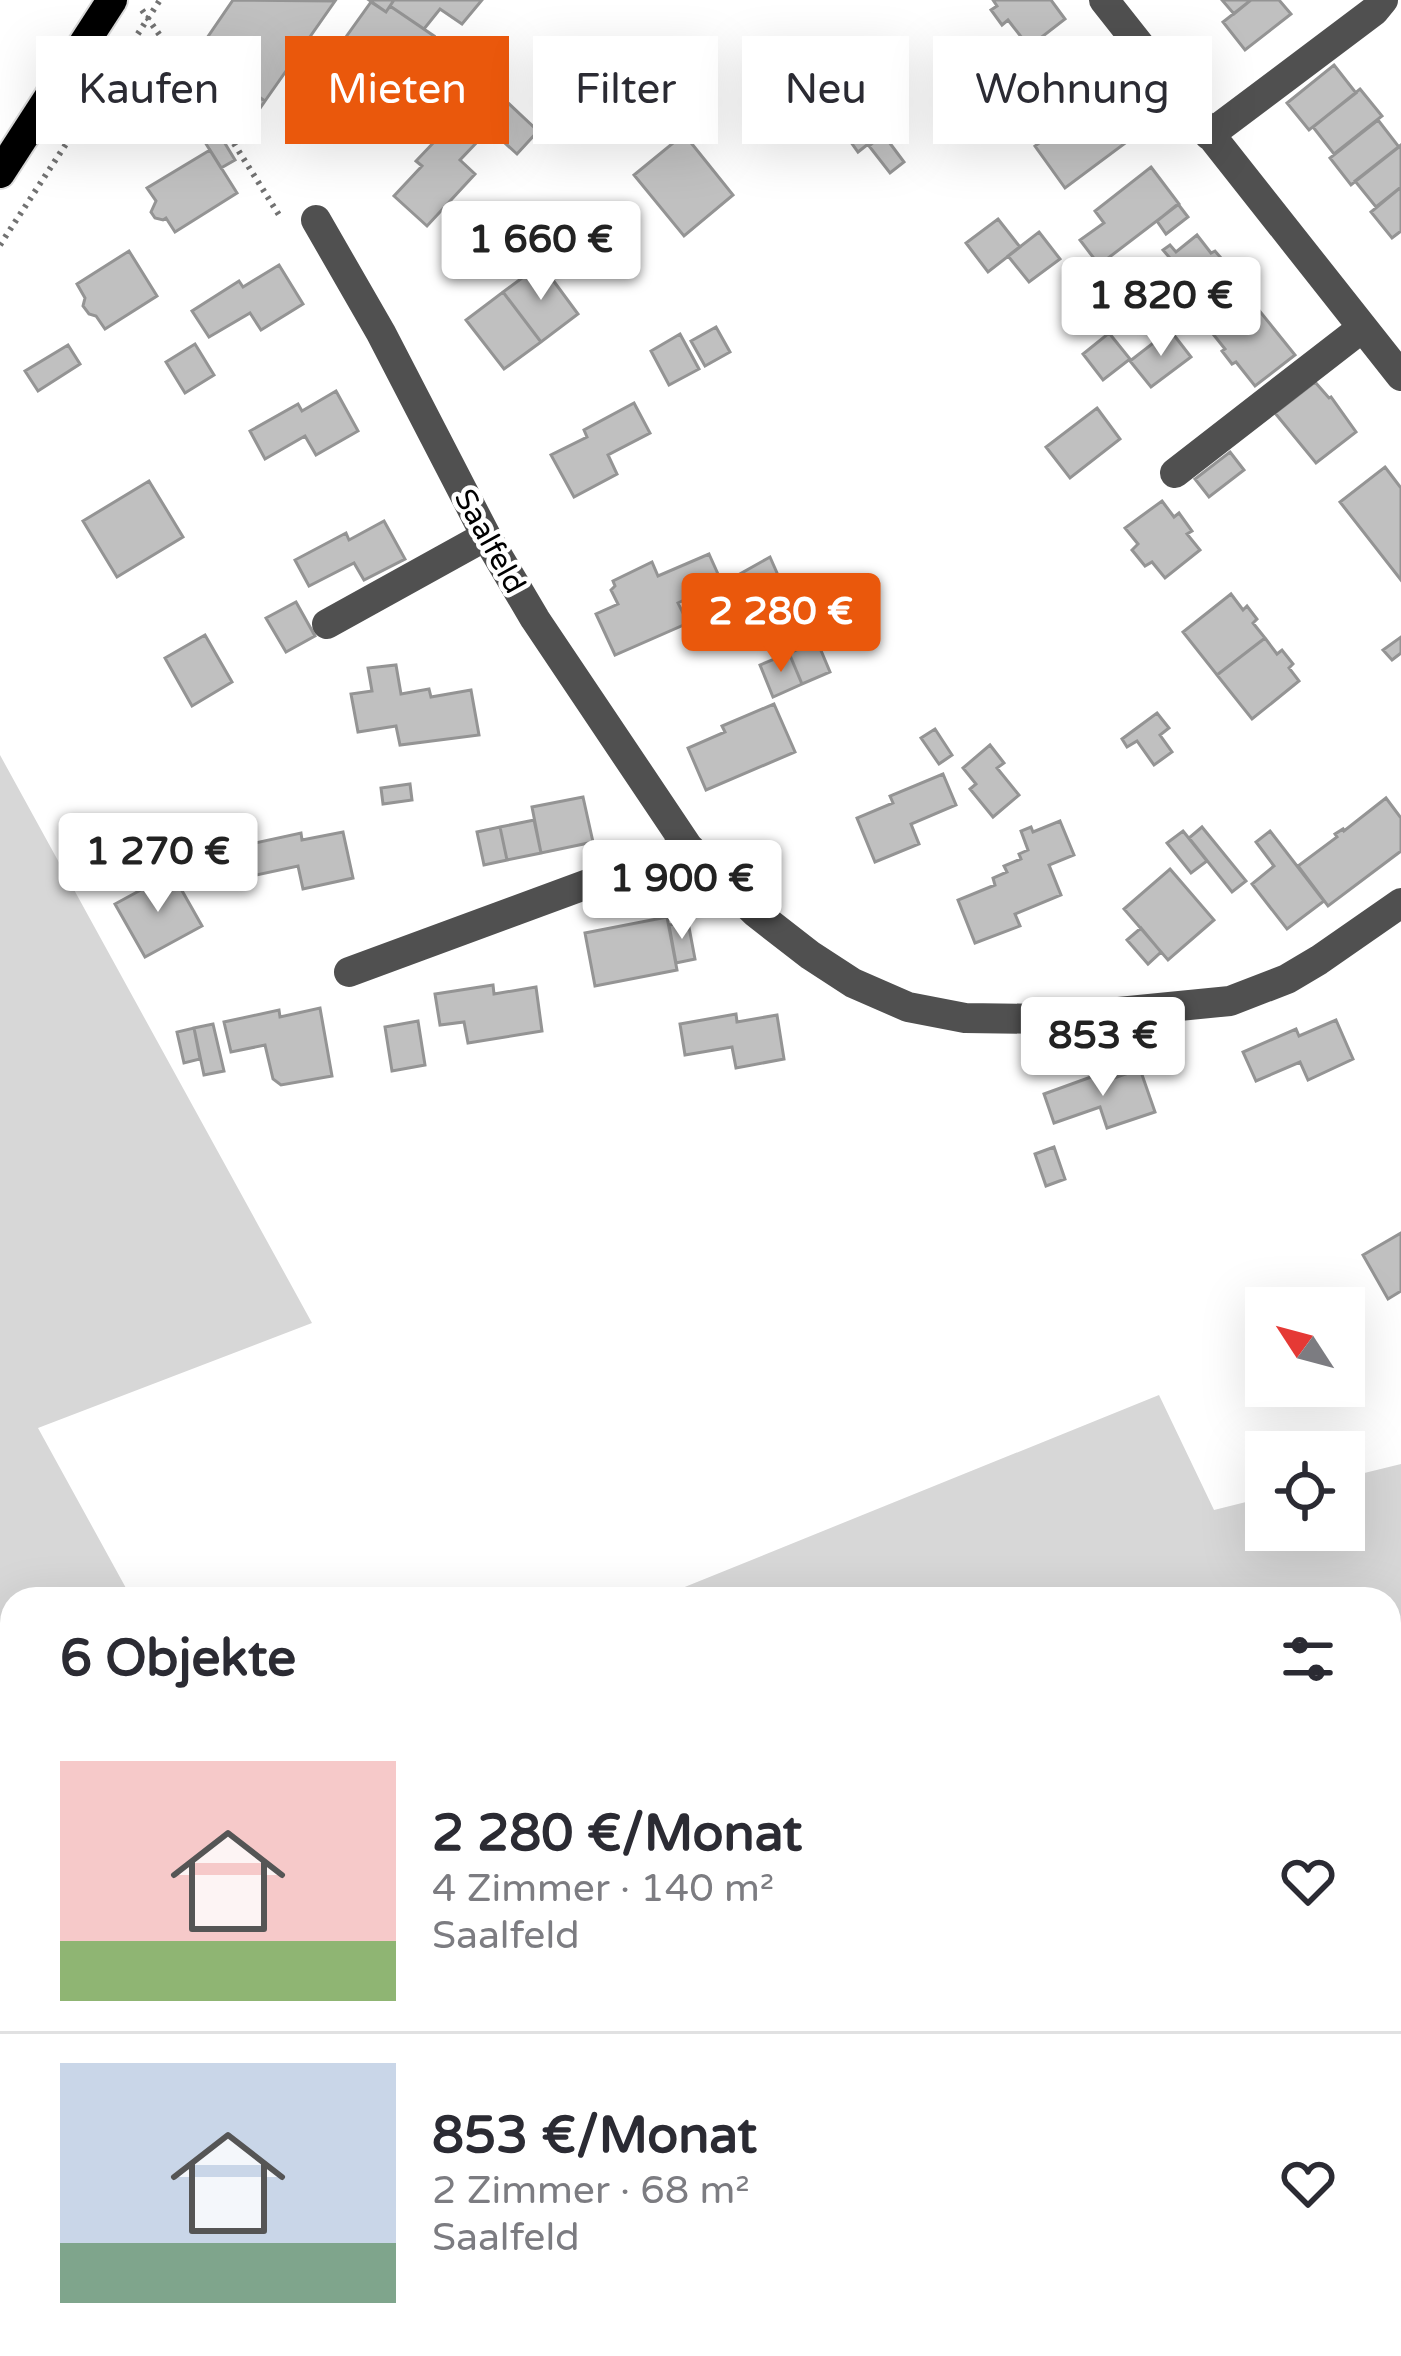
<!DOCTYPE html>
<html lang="de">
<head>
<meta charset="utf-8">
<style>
  :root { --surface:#fff; --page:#f2f2f3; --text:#2b2b33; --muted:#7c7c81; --line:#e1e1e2; --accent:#ea580c }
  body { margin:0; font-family:"Varela Round",sans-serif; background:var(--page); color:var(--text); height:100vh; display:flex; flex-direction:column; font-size:45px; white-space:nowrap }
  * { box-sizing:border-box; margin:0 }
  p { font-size:39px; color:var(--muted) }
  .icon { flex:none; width:66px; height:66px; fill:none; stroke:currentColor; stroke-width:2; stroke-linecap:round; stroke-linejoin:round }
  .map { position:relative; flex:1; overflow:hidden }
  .details { position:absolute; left:0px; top:1587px; width:1401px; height:771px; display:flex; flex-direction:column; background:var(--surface); border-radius:36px 36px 0 0; box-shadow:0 12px 48px #0002 }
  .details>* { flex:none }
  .banner { position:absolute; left:36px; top:36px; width:1329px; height:108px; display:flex; gap:24px }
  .needle { width:78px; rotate:306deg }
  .controls { position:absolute; left:1245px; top:1287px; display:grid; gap:24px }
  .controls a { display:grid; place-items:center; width:120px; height:120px; border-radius:0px; background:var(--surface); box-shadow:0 12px 48px #0002; font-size:60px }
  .price { position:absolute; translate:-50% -102px; padding:0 27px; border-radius:12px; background:#fff; color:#222; font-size:39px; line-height:78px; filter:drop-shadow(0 3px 6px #0008) }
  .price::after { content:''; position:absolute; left:50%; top:72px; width:36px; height:27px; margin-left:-18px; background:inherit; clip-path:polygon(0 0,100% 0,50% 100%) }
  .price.on { background:var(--accent); color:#fff }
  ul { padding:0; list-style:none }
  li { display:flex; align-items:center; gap:36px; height:300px; padding:0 60px }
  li+li { border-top:3px solid var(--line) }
  li span { display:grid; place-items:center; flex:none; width:336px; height:240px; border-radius:0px; color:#555 }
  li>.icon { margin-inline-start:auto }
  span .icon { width:144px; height:144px; fill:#fffc; stroke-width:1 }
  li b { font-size:51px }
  h2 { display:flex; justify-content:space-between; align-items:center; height:144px; padding:0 60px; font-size:51px }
  .tag { padding:0 42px; border-radius:0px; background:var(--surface); box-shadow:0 12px 48px #0002; font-size:42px; line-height:108px }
  .tag.on { background:var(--accent); color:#fff }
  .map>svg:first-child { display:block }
  .green { fill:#d7d7d7 }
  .building { fill:#c0c0c0; stroke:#949494; stroke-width:3 }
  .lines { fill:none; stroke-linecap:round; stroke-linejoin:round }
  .major-casing { stroke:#dbdbdb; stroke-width:34 }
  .path { stroke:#727272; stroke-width:6; stroke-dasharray:3 6; stroke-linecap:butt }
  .minor { stroke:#505050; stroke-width:30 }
  .major { stroke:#000; stroke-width:30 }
  .rail-casing { stroke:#000; stroke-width:14 }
  .rail { stroke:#fff; stroke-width:9; stroke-dasharray:27; stroke-linecap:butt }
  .labels { text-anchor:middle; stroke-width:9; stroke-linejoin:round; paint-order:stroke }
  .street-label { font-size:30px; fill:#000; stroke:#fff }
</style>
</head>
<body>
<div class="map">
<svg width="1401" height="2356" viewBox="0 0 1401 2356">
  <rect width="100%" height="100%" fill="#fff"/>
  <!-- green -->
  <path class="green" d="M0,755L312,1323L38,1428L132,1599H12V2346H1093L1087,2356H0Z
    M1159,1395L1214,1510L1266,1497V1530H1344V1478L1401,1464V1862L1389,1881V1599H655Z
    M1401,2013V2300L1389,2316V2032Z
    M1190,2346H1367L1359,2356H1183Z"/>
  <!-- building -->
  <path class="building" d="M233,0L335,1L265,101L196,54Z
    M369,0H394L386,12Z
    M394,0H482L462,24L440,9L424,29L390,6Z
    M993,0H1051L1065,19L1029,47L1008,20L1002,25L991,10L997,6Z
    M1222,0H1251L1234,14Z
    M1251,0H1279L1291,14L1245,50L1223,22Z
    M371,2L386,12L390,6L434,36L406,76L379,58L354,90L323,69Z
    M1089,45L1118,85L1076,116L1047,78Z
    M1334,65L1356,93L1309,130L1287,103Z
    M1360,89L1382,116L1334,154L1313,127Z
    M247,90L265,101L254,117L236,105Z
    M1098,99L1128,141L1065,188L1035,146Z
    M506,101L538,131L517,154L484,124Z
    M209,117L235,160L221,168L195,126Z
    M455,120L478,141L460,160L475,174L427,226L394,196L422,166L416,161Z
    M1378,120L1399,147L1351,185L1330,158Z
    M861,128L872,141L858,152L848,138Z
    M684,134L733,195L684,236L634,175Z
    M883,134L904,162L890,173L869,146Z
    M1401,145V187L1376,207L1355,181Z
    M210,150L237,193L175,232L166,218L163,220L155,218L151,212L156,201L147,188Z
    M1151,167L1179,204L1099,265L1080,240L1104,223L1095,211Z
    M1401,187V231L1392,238L1371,212Z
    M1178,204L1188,217L1166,234L1157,221Z
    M581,212L592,225L567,246L556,232Z
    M998,219L1020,247L988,272L966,243Z
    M1039,232L1060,259L1029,282L1008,256Z
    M1197,235L1211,253L1215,251L1227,265L1191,293L1165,260L1169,257L1163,250L1170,245L1176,252Z
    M129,251L157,296L105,329L96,316L89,314L83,306L85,298L77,284Z
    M541,264L578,314L541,342L503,292Z
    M279,265L303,304L261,330L250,313L209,337L192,311L239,281L243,287Z
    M1178,276L1189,291L1156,316L1145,301Z
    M503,292L541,342L504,369L466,320Z
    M1245,293L1295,355L1255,386L1236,362L1232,364L1222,351L1225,349L1205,324Z
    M716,327L730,352L705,366L691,341Z
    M1170,330L1191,357L1151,387L1130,361Z
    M1109,333L1130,359L1103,380L1083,354Z
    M680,334L699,369L669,385L651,351Z
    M195,344L214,375L185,393L166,362Z
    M68,345L80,364L38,391L25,371Z
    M1315,382L1329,398L1331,397L1356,432L1316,463L1275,413Z
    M336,391L358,431L316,455L305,436L265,459L250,431L298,404L302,411Z
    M634,403L650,433L608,455L617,474L574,497L551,455L587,437L584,430Z
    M1097,408L1120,439L1070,478L1046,447Z
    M1230,452L1244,470L1209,497L1195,479Z
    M1385,467L1401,488V580L1340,502Z
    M149,481L183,537L117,577L83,521Z
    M1162,501L1174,517L1179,513L1192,531L1187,534L1200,550L1165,578L1152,562L1145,566L1132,550L1138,544L1125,528Z
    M384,521L405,559L364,580L354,563L309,586L295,560L346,533L349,540Z
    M709,554L722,583L678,603L688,623L615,655L596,614L618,604L611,590L615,586L613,581L652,562L658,576Z
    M770,557L792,607L764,627L740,574Z
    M1231,594L1243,610L1247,606L1257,619L1253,623L1265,638L1217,675L1183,632Z
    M296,602L315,636L286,652L266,618Z
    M205,635L232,682L192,706L165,658Z
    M1401,637V653L1392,660L1383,650Z
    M1265,638L1277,654L1282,650L1293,664L1289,668L1299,681L1252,719L1217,675Z
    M817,641L830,672L802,684L789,653Z
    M789,653L802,684L773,697L760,665Z
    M396,665L401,694L429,689L431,697L471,690L479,735L400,745L396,726L358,732L351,694L372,691L368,668Z
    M774,704L795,752L706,790L688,748L725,732L722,726Z
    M1157,713L1169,728L1160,735L1172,752L1154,765L1137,741L1127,747L1122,739Z
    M935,729L952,755L939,764L921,738Z
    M990,745L1004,763L997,768L1019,795L993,817L970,789L976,784L963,768Z
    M943,774L956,805L911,824L919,844L875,862L857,818L893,803L890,796Z
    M410,784L412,800L383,804L381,788Z
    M583,797L593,842L541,853L532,807Z
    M1386,798L1401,818V851L1328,906L1298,866L1337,837L1335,834L1343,829L1344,831Z
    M534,820L541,853L507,860L500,827Z
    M1060,821L1074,855L1049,865L1061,895L1015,914L1020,926L975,943L958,900L995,885L993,878L1007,872L1004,866L1021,859L1019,854L1028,850L1021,831L1031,827L1033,832Z
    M500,827L507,860L484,865L477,832Z
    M1202,827L1246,881L1232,892L1189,838Z
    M1183,831L1207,861L1191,873L1167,843Z
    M1270,831L1324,901L1287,929L1252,884L1274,866L1256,842Z
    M343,832L353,878L303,889L298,866L252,876L246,845L301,833L302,840Z
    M224,841L245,879L231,887L210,848Z
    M1170,869L1214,920L1168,960L1124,909Z
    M172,873L202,926L145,957L115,904Z
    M667,917L677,970L595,986L585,933Z
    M688,922L695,959L676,963L669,925Z
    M1141,928L1161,952L1148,964L1127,940Z
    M493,985L494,994L536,987L542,1031L468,1043L464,1022L440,1025L435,994Z
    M320,1008L332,1076L281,1085L273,1079L265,1045L231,1052L224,1022L279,1010L280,1017Z
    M736,1014L737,1022L777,1015L784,1059L736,1068L732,1047L685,1055L680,1024Z
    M1336,1020L1353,1059L1308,1080L1300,1062L1256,1081L1243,1052L1296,1029L1299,1036Z
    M418,1021L425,1065L392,1071L385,1027Z
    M213,1024L224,1071L204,1075L194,1028Z
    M194,1028L200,1059L184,1063L177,1032Z
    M1140,1069L1155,1112L1107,1128L1100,1107L1054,1123L1044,1094L1102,1073L1105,1081Z
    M1054,1147L1065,1179L1046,1186L1035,1154Z
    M1401,1233V1291L1388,1299L1363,1255Z"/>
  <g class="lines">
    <defs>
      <path id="major" d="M0,173L112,0"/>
    </defs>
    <!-- major casing -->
    <use href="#major" class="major-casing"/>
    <!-- path -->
    <path class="path" d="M142,10L216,115L279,215H283
      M0,245L160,0
      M1389,1765L1401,1747
      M996,2356L1003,2346"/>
    <!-- minor -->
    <path class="minor" d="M1104,0L1401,376
      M1209,135L1374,11L1383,0
      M316,220L381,333L486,536L535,619L688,847L756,913L810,955L853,983L908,1007L965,1018L1048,1019L1230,1001L1287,979L1319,960L1401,903
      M1175,473L1362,328
      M327,624L486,536
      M349,972L688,847"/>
    <!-- major -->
    <use href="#major" class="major"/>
    <defs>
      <path id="rail" d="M1389,1938L1401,1920
        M1389,1983L1401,1964
        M1122,2356L1129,2346
        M1152,2356L1159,2346"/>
    </defs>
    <!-- rail casing -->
    <use href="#rail" class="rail-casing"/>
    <!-- rail -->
    <use href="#rail" class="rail"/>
  </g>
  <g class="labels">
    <!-- street labels -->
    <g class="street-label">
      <text transform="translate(490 541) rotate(61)" y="10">Saalfeld</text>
    </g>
  </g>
</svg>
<div class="controls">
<a><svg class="needle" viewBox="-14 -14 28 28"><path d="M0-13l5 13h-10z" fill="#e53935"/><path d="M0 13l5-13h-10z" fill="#7c7c81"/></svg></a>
<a><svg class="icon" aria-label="locate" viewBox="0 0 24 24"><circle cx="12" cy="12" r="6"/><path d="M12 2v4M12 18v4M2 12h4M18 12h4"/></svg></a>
</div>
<b class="price" style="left:541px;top:303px">1 660 €</b>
<b class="price" style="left:1161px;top:359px">1 820 €</b>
<b class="price on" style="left:781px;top:675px">2 280 €</b>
<b class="price" style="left:158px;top:915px">1 270 €</b>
<b class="price" style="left:682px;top:942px">1 900 €</b>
<b class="price" style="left:1103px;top:1099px">853 €</b>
<div class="banner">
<a class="tag">Kaufen</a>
<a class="tag on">Mieten</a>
<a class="tag">Filter</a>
<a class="tag">Neu</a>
<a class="tag">Wohnung</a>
</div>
<section class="details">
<h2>6 Objekte<svg class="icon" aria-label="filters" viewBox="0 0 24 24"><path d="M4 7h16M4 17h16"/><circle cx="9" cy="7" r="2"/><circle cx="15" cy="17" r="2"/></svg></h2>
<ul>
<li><span style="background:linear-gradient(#f6c9c9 75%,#8fb573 0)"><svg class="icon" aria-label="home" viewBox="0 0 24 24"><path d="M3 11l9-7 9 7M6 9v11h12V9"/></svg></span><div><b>2 280 €/Monat</b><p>4 Zimmer · 140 m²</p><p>Saalfeld</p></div><svg class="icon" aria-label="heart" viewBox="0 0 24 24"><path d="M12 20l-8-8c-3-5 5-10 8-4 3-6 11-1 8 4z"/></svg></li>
<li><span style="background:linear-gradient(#c9d6e8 75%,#7fa58c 0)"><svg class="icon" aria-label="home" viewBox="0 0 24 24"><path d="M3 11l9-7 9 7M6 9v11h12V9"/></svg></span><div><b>853 €/Monat</b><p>2 Zimmer · 68 m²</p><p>Saalfeld</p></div><svg class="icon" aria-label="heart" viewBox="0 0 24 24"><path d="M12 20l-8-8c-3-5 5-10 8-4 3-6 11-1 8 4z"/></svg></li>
</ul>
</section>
</div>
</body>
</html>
